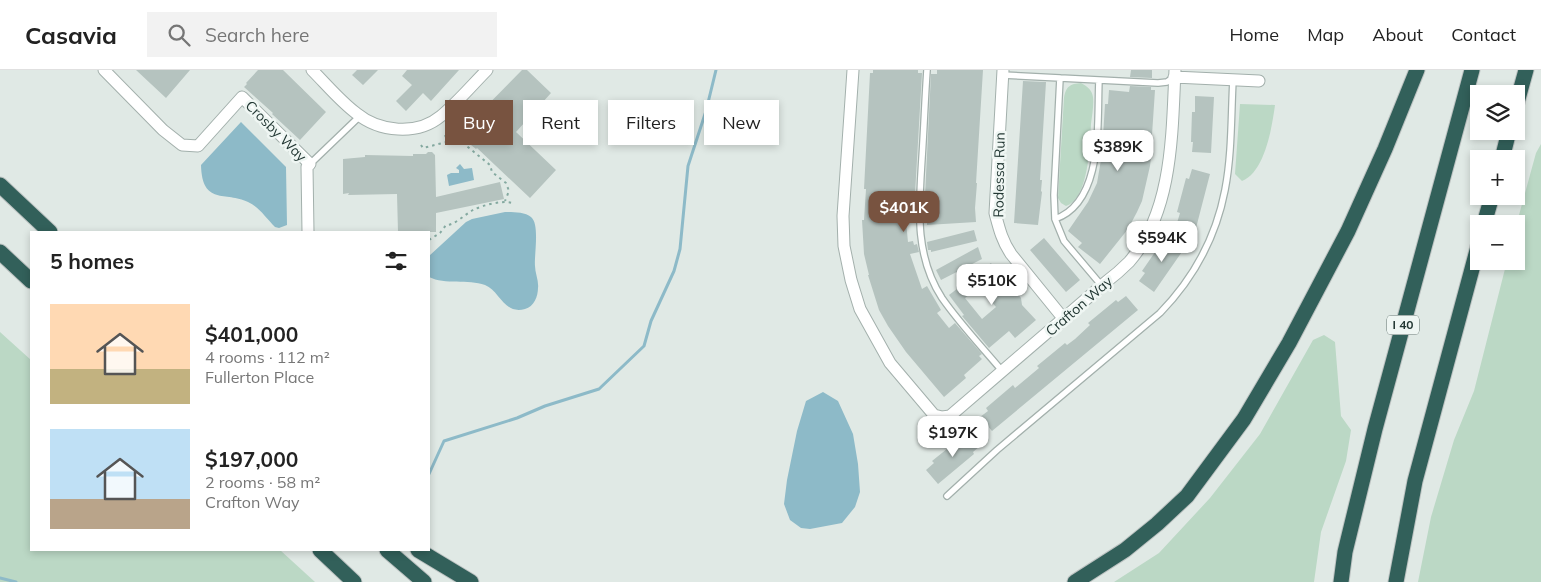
<!DOCTYPE html>
<html lang="en">
<head>
<meta charset="utf-8">
<style>
  :root { --surface:#fff; --page:#f2f2f2; --text:#222; --muted:#767676; --line:#e0e0e0; --accent:#785340 }
  body { margin:0; font-family:Mulish,sans-serif; background:var(--page); color:var(--text); height:100vh; display:flex; flex-direction:column; font-size:19px; white-space:nowrap }
  * { box-sizing:border-box; margin:0 }
  p { font-size:16px; color:var(--muted) }
  .icon { flex:none; width:28px; height:28px; fill:none; stroke:currentColor; stroke-width:2; stroke-linecap:round; stroke-linejoin:round }
  .map { position:relative; flex:1; overflow:hidden }
  .details { position:absolute; left:30px; top:161px; width:400px; height:320px; display:flex; flex-direction:column; background:var(--surface); border-radius:0px; box-shadow:0 2px 8px #0003 }
  .details>* { flex:none }
  .banner { position:absolute; left:445px; top:30px; width:475px; height:45px; display:flex; gap:10px }
  .controls { position:absolute; left:1470px; top:15px; display:grid; gap:10px }
  .controls a { display:grid; place-items:center; width:55px; height:55px; border-radius:0px; background:var(--surface); box-shadow:0 2px 8px #0003; font-size:25px }
  .price { position:absolute; translate:-50% -42px; padding:0 11px; border-radius:10px; background:#fff; color:#222; font-size:16px; line-height:32px; filter:drop-shadow(0 1px 2px #0008) }
  .price::after { content:''; position:absolute; left:50%; top:30px; width:15px; height:11px; margin-left:-8px; background:inherit; clip-path:polygon(0 0,100% 0,50% 100%) }
  .price.active { background:var(--accent); color:#fff }
  ul { padding:0; list-style:none }
  li { display:flex; align-items:center; gap:15px; height:125px; padding:0 20px }
  li span { display:grid; place-items:center; flex:none; width:140px; height:100px; border-radius:0px; color:#555 }
  li>.icon { margin-inline-start:auto }
  span .icon { width:60px; height:60px; fill:#fffc; stroke-width:1 }
  li b { font-size:21px }
  h2 { display:flex; justify-content:space-between; align-items:center; height:60px; padding:0 20px; font-size:21px }
  .pill { padding:0 18px; border-radius:0px; background:var(--surface); box-shadow:0 2px 8px #0003; font-size:18px; line-height:45px }
  .pill.active { background:var(--accent); color:#fff }
  header { display:flex; align-items:center; gap:30px; box-sizing:border-box; height:70px; padding:0 25px; background:var(--surface); border-bottom:1px solid var(--line) }
  header strong { font-size:24px }
  nav { display:flex; gap:28px; margin-inline-start:auto; font-size:18px }
  .search { width:350px; height:45px; background:var(--page); display:flex; align-items:center; gap:12px; box-sizing:border-box; padding:0 18px; border-radius:0px; color:var(--muted); font-size:19px }
  .map>svg:first-child { display:block }
  .green { fill:#bbd8c5 }
  .water { fill:#8dbac8 }
  .lines { fill:none; stroke-linecap:round; stroke-linejoin:round }
  .stream { stroke:#8dbac8; stroke-width:3 }
  .building { fill:#b5c3bf; fill-rule:evenodd }
  .lane-casing { stroke:#a3b0ac; stroke-width:8 }
  .street-casing { stroke:#a3b0ac; stroke-width:13 }
  .highway-casing { stroke:#bdc3c2; stroke-width:17 }
  .path { stroke:#84a9a0; stroke-width:2; stroke-dasharray:2.5 4; stroke-linecap:butt }
  .lane { stroke:#fff; stroke-width:5.5 }
  .street { stroke:#fff; stroke-width:11 }
  .highway { stroke:#32605a; stroke-width:15 }
  .labels { text-anchor:middle; stroke-width:5; stroke-linejoin:round; paint-order:stroke }
  .shield { fill:#eff6f3; stroke:#60706d; stroke-width:1 }
  .shield-label { font-size:12px; font-weight:bold; fill:#223733 }
  .street-label { font-size:14px; fill:#223733; stroke:#eff6f3 }
</style>
</head>
<body>
<header>
<strong>Casavia</strong>
<div class="search"><svg class="icon" aria-label="search" viewBox="0 0 24 24"><circle cx="10" cy="10" r="6"/><path d="M15 15l6 6"/></svg>Search here</div>
<nav><a>Home</a><a>Map</a><a>About</a><a>Contact</a></nav>
</header>
<div class="map">
<svg width="1541" height="512" viewBox="0 0 1541 512">
  <rect width="100%" height="100%" fill="#e0e9e5"/>
  <!-- green -->
  <path class="green" d="M1081,13C1087,16 1092,20 1093,27C1094,35 1092,46 1091,54C1090,74 1089,129 1066,136L1061,133L1058,128L1064,28C1066,16 1070,14 1081,13Z
    M1240,34L1275,35C1272,57 1265,102 1242,111L1235,104Z
    M1541,74V512H1418L1431,447L1454,370L1474,321L1507,191H1516V156L1536,83Z
    M0,262L31,290V480H280L315,512H0Z
    M1324,265L1335,272L1341,346L1351,360L1346,391L1321,462L1314,512H1114L1159,483L1210,428L1260,364L1313,270Z"/>
  <!-- water -->
  <path class="water" d="M241,52L286,97L287,155L279,158L275,157C266,148 259,137 248,132C226,121 202,136 201,95Z
    M460,94L464,99L472,98L474,110L449,116L447,105L451,103H459V100L456,98Z
    M505,142C513,142 525,142 531,147C540,154 534,185 535,196C535,203 539,211 538,218C538,226 534,237 525,239C504,245 500,221 485,215C468,209 445,215 429,207V186L466,152L472,149Z
    M823,322L838,331L853,364L858,394L860,422L855,437L842,453L810,459L801,458L790,450L784,434L787,410L797,361L806,331Z"/>
  <g class="lines">
    <!-- stream -->
    <path class="stream" d="M429,404L444,371L517,348L545,336L599,319L644,276L651,251L674,201L680,179L688,96L706,41L716,0
      M0,508L16,512"/>
  </g>
  <!-- building -->
  <path class="building" d="M136,0H190L166,28Z
    M258,0H283L326,42L300,70L272,44L273,43L244,17L247,14L246,13Z
    M357,0H378L363,15L352,5Z
    M407,0H459L431,31L423,23L406,41L396,31L412,15L402,6Z
    M522,0H527L551,23L516,62L556,100L530,128L477,78L476,79L466,71L463,70L461,68L460,63Z
    M873,0H918V3H922L915,124V153L906,152L908,172L913,171L914,175L917,174L919,182L910,184L922,219L927,216L941,240L937,243L949,258L955,253L982,284L979,286L982,289L964,305L966,308L944,327L906,282L888,256L879,240L868,205H869L864,184L862,150H864L866,119H864L870,3H873Z
    M937,0H983L976,113H977L975,138L976,152L927,155V153H925V125L931,4H937Z
    M1131,0H1152V8L1130,7Z
    M1023,11L1046,12L1040,110H1042L1041,121L1042,122L1038,155L1014,153Z
    M1130,16L1151,17V20H1155L1151,80L1135,79L1134,84L1151,88L1150,96L1142,131L1137,142L1128,159L1100,194L1078,177L1082,173L1068,161L1088,132L1097,113L1102,84L1105,34H1108L1109,20L1129,22Z
    M1195,26L1214,27L1211,83L1192,82L1193,72H1191L1192,42H1195Z
    M428,82H432L435,85L436,127L500,112L504,129L436,143V162H398L397,124L348,125L349,123L343,124V89L365,87V85L413,86V84H426Z
    M1192,99L1210,104L1196,158L1177,153L1180,143L1177,142L1186,108L1189,109Z
    M974,160L977,171L931,182V180H928L927,172Z
    M1171,165L1186,176L1154,222L1139,211L1145,203L1142,201L1162,172L1165,174Z
    M1044,168L1080,210L1066,222L1030,180Z
    M978,177L982,189L941,210L936,200Z
    M991,193L995,200L997,198L1021,228L1022,235L1036,250L1015,268L1009,261L989,278L962,246L964,245L949,225ZM979,218L996,237L982,249L965,228Z
    M1126,226L1138,240L992,361L980,347L988,341L986,338L1013,315L1015,318L1039,298L1037,296L1065,273L1067,275L1075,269L1090,255L1088,253L1116,230L1118,232Z
    M968,362L980,376L973,382L974,384L938,414L926,400L934,393L932,391Z"/>
  <g class="lines">
    <defs>
      <path id="lane" d="M927,0C925,29 924,58 922,88C919,137 914,185 942,228C960,254 983,278 1003,302
        M1002,5L1158,13L1167,12L1174,7
        M1060,8L1054,125L1055,149L1064,171L1102,216
        M310,94L360,46
        M1055,149C1104,132 1097,52 1099,10
        M947,426L997,380L1160,243C1193,209 1216,167 1225,120C1232,84 1231,46 1233,10"/>
      <path id="street" d="M104,0L163,60L182,75L198,76L242,27L310,94L307,97L308,162
        M312,0C326,14 340,31 356,43C379,62 417,66 441,46C458,32 472,15 487,0
        M853,0L843,146L844,176L851,210L860,239L890,293L934,345L942,347L950,346L1106,212C1114,206 1122,199 1129,192C1173,142 1172,63 1175,0
        M1003,0L995,143C999,158 1002,171 1011,184L1063,248
        M1174,7L1259,11"/>
      <path id="highway" d="M1516,36L1526,0
        M1502,89L1509,61
        M0,115L50,162
        M1484,154L1492,126
        M0,182L31,211
        M320,480L354,512
        M387,480L424,512
        M418,480L471,512
        M1075,512L1125,480L1157,454L1187,426L1244,349L1289,273L1348,161L1385,79L1417,0
        M1341,512L1345,482L1375,359L1472,0
        M1396,512L1415,411L1479,173"/>
    </defs>
    <!-- lane casing -->
    <use href="#lane" class="lane-casing"/>
    <!-- street casing -->
    <use href="#street" class="street-casing"/>
    <!-- highway casing -->
    <use href="#highway" class="highway-casing"/>
    <!-- path -->
    <path class="path" d="M445,65L448,72
      M421,75L423,78L458,69L490,95L492,102L506,113L509,121L505,131
      M429,170L440,163L446,155C455,155 464,145 473,140C484,135 501,130 512,133"/>
    <!-- lane -->
    <use href="#lane" class="lane"/>
    <!-- street -->
    <use href="#street" class="street"/>
    <!-- highway -->
    <use href="#highway" class="highway"/>
  </g>
  <g class="labels">
    <!-- shield labels -->
    <rect class="shield" x="1387" y="245.5" width="32" height="19" rx="4"/>
    <g class="shield-label">
      <text x="1403" y="259">I 40</text>
    </g>
    <!-- street labels -->
    <g class="street-label">
      <text transform="translate(276 61) rotate(45)" y="5">Crosby Way</text>
      <text transform="translate(999 105) rotate(-89)" y="5">Rodessa Run</text>
      <text transform="translate(1079 236) rotate(-41)" y="5">Crafton Way</text>
    </g>
  </g>
</svg>
<div class="controls">
<a><svg class="icon" aria-label="layers" viewBox="0 0 24 24"><path d="M12 4l9 5-9 5-9-5zM3 14l9 5 9-5"/></svg></a>
<a>+</a>
<a>−</a>
</div>
<b class="price" style="left:1118px;top:102px">$389K</b>
<b class="price active" style="left:904px;top:163px">$401K</b>
<b class="price" style="left:1162px;top:193px">$594K</b>
<b class="price" style="left:992px;top:236px">$510K</b>
<b class="price" style="left:953px;top:388px">$197K</b>
<div class="banner">
<a class="pill active">Buy</a>
<a class="pill">Rent</a>
<a class="pill">Filters</a>
<a class="pill">New</a>
</div>
<section class="details">
<h2>5 homes<svg class="icon" aria-label="filters" viewBox="0 0 24 24"><path d="M4 7h16M4 17h16"/><circle cx="9" cy="7" r="2"/><circle cx="15" cy="17" r="2"/></svg></h2>
<ul>
<li><span style="background:linear-gradient(#ffd9b3 65%,#c2b280 0)"><svg class="icon" aria-label="home" viewBox="0 0 24 24"><path d="M3 11l9-7 9 7M6 9v11h12V9"/></svg></span><div><b>$401,000</b><p>4 rooms · 112 m²</p><p>Fullerton Place</p></div></li>
<li><span style="background:linear-gradient(#bfe0f5 70%,#b9a48a 0)"><svg class="icon" aria-label="home" viewBox="0 0 24 24"><path d="M3 11l9-7 9 7M6 9v11h12V9"/></svg></span><div><b>$197,000</b><p>2 rooms · 58 m²</p><p>Crafton Way</p></div></li>
</ul>
</section>
</div>
</body>
</html>
